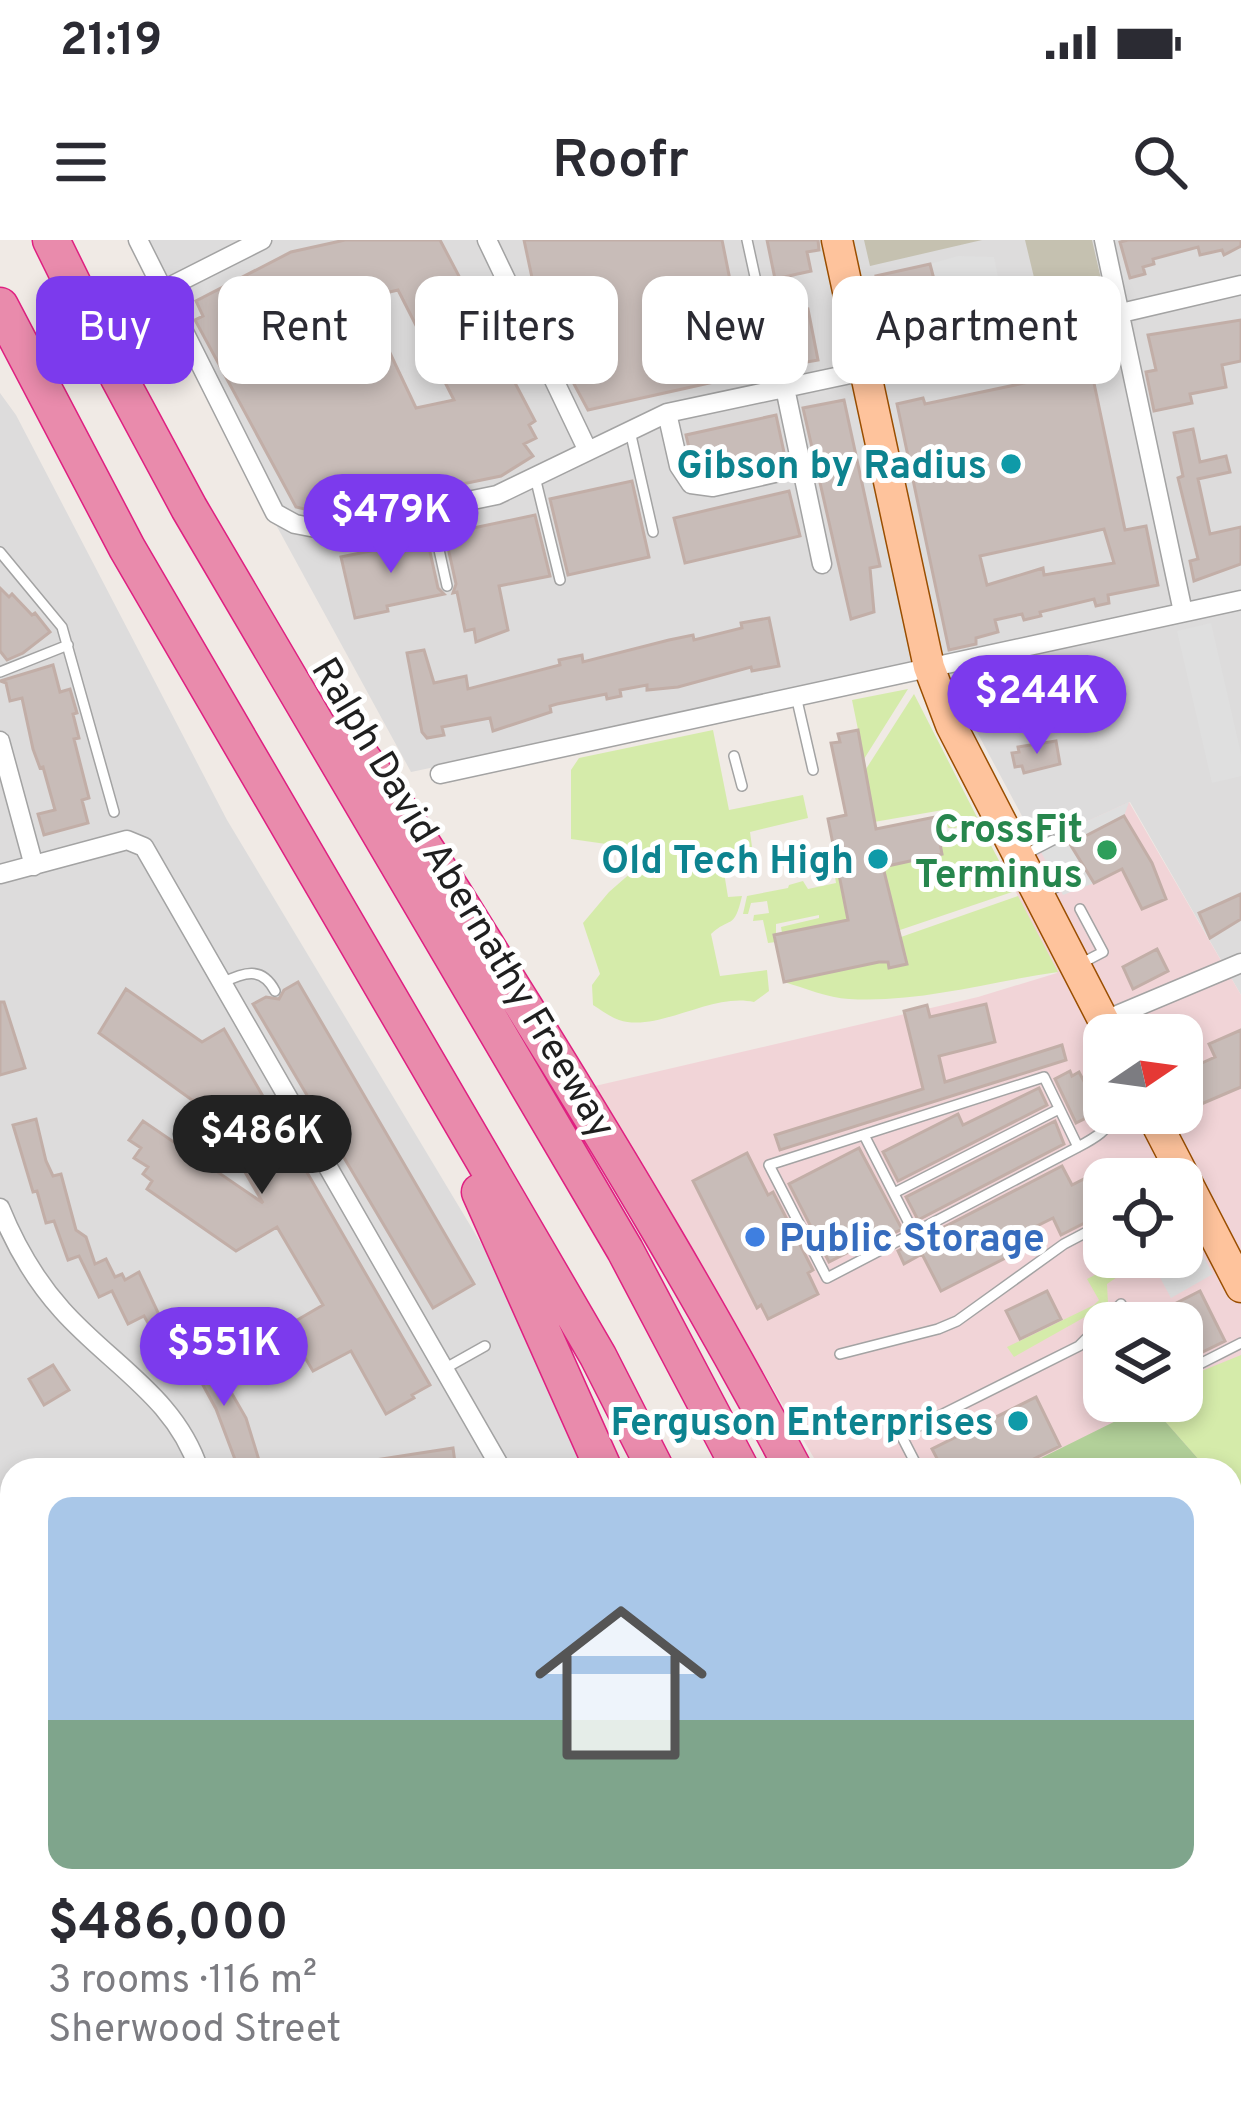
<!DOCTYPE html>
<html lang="en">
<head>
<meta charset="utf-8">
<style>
  :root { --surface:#fff; --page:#f2f2f3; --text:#2b2b33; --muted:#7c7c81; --line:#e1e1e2; --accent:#7c3aed }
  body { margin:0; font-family:Overpass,sans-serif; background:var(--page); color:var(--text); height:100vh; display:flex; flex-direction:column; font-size:45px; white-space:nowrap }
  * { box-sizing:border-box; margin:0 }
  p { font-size:39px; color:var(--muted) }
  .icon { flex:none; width:66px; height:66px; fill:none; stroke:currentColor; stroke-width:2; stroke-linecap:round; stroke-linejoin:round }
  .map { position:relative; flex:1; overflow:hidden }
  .sheet { position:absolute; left:0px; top:1218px; width:1242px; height:663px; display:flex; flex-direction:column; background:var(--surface); border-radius:36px 36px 0 0; box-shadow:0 6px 18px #0003 }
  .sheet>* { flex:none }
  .guide { position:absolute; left:36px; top:36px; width:1170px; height:108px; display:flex; gap:24px }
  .needle { width:78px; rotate:77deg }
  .tools { position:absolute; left:1083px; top:774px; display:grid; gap:24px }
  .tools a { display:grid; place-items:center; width:120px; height:120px; border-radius:24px; background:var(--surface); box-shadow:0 6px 18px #0003; font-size:60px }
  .price { position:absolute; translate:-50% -102px; padding:0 27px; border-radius:42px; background:var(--accent); color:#fff; font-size:39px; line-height:78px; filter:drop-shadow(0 3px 6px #0008) }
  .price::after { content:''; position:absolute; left:50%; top:72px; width:36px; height:27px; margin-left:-18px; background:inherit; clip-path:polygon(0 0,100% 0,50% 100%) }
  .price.on { background:#222; color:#fff }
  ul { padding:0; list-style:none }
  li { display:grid; align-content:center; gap:24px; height:636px; padding:0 48px }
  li+li { border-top:3px solid var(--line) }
  li span { display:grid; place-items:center; height:372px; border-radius:24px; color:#555 }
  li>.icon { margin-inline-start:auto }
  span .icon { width:216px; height:216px; fill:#fffc; stroke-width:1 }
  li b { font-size:51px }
  .tag { padding:0 42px; border-radius:24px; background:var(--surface); box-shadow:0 6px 18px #0003; font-size:42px; line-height:108px }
  .tag.on { background:var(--accent); color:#fff }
  .status { display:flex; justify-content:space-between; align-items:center; height:84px; padding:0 60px; background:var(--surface); direction:ltr }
  .status svg { height:33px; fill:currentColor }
  header { display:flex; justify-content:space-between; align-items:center; height:156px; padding:0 48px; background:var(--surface); font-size:54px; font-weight:600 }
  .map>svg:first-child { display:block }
  .residential { fill:#dddcdc }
  .commercial { fill:#f1d4d7; fill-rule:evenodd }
  .construction { fill:#c5c1b0 }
  .grass { fill:#d5ebaa }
  .forest { fill:#b2d099 }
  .parking { fill:#dfdfdf }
  .building { fill:#c8bcb8; stroke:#c2aea7; stroke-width:3; fill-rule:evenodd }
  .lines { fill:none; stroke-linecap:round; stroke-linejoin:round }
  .lane-casing { stroke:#a3a3a3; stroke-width:12 }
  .street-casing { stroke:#a3a3a3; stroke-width:21 }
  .secondary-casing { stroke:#7a7302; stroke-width:30 }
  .primary-casing { stroke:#9a4e00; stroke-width:33 }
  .highway-casing { stroke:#df2081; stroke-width:39 }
  .lane { stroke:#fff; stroke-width:9 }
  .street { stroke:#fff; stroke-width:18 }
  .secondary { stroke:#fbf3b8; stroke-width:27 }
  .primary { stroke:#fec39c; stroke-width:30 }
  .highway { stroke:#e98bac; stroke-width:36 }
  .culture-dot { fill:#0f9aa8; stroke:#fff; stroke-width:4.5 }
  .leisure-dot { fill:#2e9e5b; stroke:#fff; stroke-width:4.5 }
  .shop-dot { fill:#3f7fe0; stroke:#fff; stroke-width:4.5 }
  .labels { text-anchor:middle; stroke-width:10; stroke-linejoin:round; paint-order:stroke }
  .culture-label { font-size:39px; font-weight:bold; fill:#0d838f; stroke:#fff; text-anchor:end }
  .leisure-label { font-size:39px; font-weight:bold; fill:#27864d; stroke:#fff; text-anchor:end }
  .street-label { font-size:39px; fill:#1f1f1f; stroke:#fff }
  .shop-label { font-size:39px; font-weight:bold; fill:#366cbe; stroke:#fff; text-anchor:start }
</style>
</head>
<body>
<div class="status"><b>21:19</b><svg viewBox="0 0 49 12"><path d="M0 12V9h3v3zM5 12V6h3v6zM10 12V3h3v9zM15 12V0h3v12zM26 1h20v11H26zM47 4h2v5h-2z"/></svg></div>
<header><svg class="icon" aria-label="menu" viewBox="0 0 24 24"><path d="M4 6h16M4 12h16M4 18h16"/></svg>Roofr<svg class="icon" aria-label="search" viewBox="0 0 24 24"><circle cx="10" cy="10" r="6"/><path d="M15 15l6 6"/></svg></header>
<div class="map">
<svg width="1241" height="1879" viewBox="0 0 1241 1879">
  <rect width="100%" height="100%" fill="#f0eae5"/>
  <!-- residential -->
  <path class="residential" d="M137,0H1241V755L1130,562L1037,604L947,436L644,483L411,532L263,261Z
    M0,153L16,175L227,580L545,1110L596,1230H12V1580L0,1583Z"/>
  <!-- commercial -->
  <path class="commercial" d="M1129,562L1241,755V1595L1230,1597V1230H821L595,846L978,757L1057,733L1000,621ZM1104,795H1182V873H1104ZM1104,939H1182V1017H1104ZM1104,1083H1182V1161H1104Z
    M12,1580V1869H570L571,1879H0V1583Z"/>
  <!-- construction -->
  <path class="construction" d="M864,0H982L870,26Z
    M1025,0H1092L1107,65L1044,79Z"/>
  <!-- grass -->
  <path class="grass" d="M908,449L864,519L852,460Z
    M914,454L982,587L948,588L943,570L874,582L866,529Z
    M713,490L729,570L803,555L808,578L750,592L752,607L721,614L728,657L742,656C734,691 730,676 711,694L720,736L767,730L769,751L754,762C712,752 658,793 619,780C610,777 601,770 593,765L592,745L600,734L583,683L609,652L641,624L634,608L571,599V530L579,518Z
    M985,594L1015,651L900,690L883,627L942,614L938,595Z
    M837,624L842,655L865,651L870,675L782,693L781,687L819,678V675L776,684V702L768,703L763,680L753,681L754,675L769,673L767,661L751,663L748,674H743L747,656L788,648L789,645L803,641L808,649L836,643L833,625Z
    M1018,656L1058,732C989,742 919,763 849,759C828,758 805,748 784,742L879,722H888L890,728L906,724L901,697Z
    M1130,1017H1146L1107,1044L1108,1064L1014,1117L1007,1107L1094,1065L1099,1060L1087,1039Z
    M1241,1115V1251L1230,1249V1230H1208L1162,1178L1182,1161L1191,1145L1182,1148V1139Z"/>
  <!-- forest -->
  <path class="forest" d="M1156,1161H1178L1163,1179L1208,1230H1017Z
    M660,1869H838L837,1879H666Z"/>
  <!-- parking -->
  <path class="parking" d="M958,16L994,17L1007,81L883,110L866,39L876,36L887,79L922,71L917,52L936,47L930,24Z
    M1211,383L1241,514V536L1212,543L1177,391Z
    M1129,562L1124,576L1070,604L1094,643L1063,655L1037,604Z
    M1191,993L1213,1034L1171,1058L1149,1017H1182V998Z"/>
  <!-- building -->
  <path class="building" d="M345,0H440L535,181L529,185L536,198L524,204L533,216L501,236L321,273L296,267L195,80L203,76L196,61L291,12ZM398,50L454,160L416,168L364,58Z
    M524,0H722L730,40L718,43L721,57L713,67L724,75L736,137L588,170L574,144L568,110L574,104V98L564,92L561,76L541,80Z
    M767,0H818L819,10L807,12L811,31L775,39Z
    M1128,0H1241V6L1224,15L1222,10L1200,15L1198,7L1153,19L1154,24L1143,27L1145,34L1130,38L1120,2Z
    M930,24L936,47L917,52L922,71L886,80L876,36Z
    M808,69L818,120L784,126L773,76Z
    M1241,80V121L1222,125L1226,147L1190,154L1192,163L1154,171L1146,132L1156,130L1148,95Z
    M1091,129L1125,290L1146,286L1158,345L1108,355L1109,363L1096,366L1094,359L1040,372L1041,376L1024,380L1022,374L995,380L998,392L976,398V404L949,410L897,164L923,158L925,164ZM1104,289L1114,323L1044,335L1043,328L987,345L980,316Z
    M844,160L880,326L870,328L874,372L851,379L803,168Z
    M776,175L785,217L712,233L699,231L692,221L686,195Z
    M1193,189L1200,222L1226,216L1230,232L1198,239L1210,294L1241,287V324L1194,341L1190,321L1198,319L1178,238L1183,236L1174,193Z
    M632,241L649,317L568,335L550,259Z
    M789,251L800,296L685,323L674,278Z
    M535,275L550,336L499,346L508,390L476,402L474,389L465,391L457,352L453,353L456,344L445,294Z
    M426,294L438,348L444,354L387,366L388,371L355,378L341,317L395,306L394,301Z
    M0,348L9,357L12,354L32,375L35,373L50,392L23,413L7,420L0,411Z
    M769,378L779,426L752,431L751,427L678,447L647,450V445L620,450L621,456L607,459L606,454L557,464L550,466L551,472L493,491L490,478L442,487L444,495L427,498L422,492L407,413L424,410L434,443L466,436L468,449L560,425L559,420L582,415L583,422L669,400L693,395L694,400L742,388L741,383Z
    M53,425L60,452L70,449L77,473L73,474L79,498L74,499L89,558L82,560L88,583L44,595L38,574L55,570L43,527L40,528L33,509L22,458L10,461L6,443L0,441Z
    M858,490L876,589L935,577L942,614L883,627L907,724L889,728L888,722H879L784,742L774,695L848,680L828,579L846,575L831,503L840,502L838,494Z
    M1056,501L1060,524L1024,533L1022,526L1015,527L1012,513L1019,512L1018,507Z
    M1124,576L1152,623L1166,659L1142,669L1122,629L1094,643L1070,604Z
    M1241,654V679L1210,698L1199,673Z
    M1157,709L1168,731L1133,749L1123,727Z
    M298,742L474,1044L433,1068L253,764L266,757L279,759L284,750Z
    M126,749L202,802L224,789L430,1145L412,1155L414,1158L386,1174L351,1111L313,1131L298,1106L292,1110L280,1090L323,1065L277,987L236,1011L147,949L152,941L143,934L148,927L134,918L141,908L129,900L143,881L263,963L203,860H192L99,793Z
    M0,762H4L25,828L0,835Z
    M986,764L995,802L939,816L945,842L1062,805L1066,820L780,910L775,895L923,849L904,771L927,765L930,777Z
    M1241,790V847L1199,865L1190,843L1196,841L1191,828L1215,817L1209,804Z
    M1070,831L1072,836L1079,832L1100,871L1076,883L1055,839Z
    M1039,848L1047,865L898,941L883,912L958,874L963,885Z
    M36,879L46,921L53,936L61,934L76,990L86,997L95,1024L106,1019L115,1037L122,1034L125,1040L139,1032L160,1077L169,1073L184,1100L164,1111L144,1076L128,1084L112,1051L99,1057L79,1016L68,1020L54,981L46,983L37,951L33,952L13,885Z
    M1055,881L1064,904L918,980L906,957Z
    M859,908L902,989L890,995L888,992L829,1022L789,944Z
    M747,913L768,955L773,952L813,1030L808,1033L818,1054L768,1079L761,1065L757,1068L693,941Z
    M1115,923L1123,939H1104V973L1061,995L1053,978L1019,995L1025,1008L941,1051L922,1014L904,1024L898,1011L1062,926L1072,945Z
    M1047,1051L1061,1079L1020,1099L1006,1071Z
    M1200,1051L1225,1101L1182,1122V1083H1137Z
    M196,1103L219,1138L224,1140L246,1178L262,1230H239L216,1169L198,1136L193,1139L178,1113Z
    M53,1125L69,1150L44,1165L29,1139Z
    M1036,1157L1060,1206L1011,1230H943L932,1209Z
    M453,1208L456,1230H362V1222Z"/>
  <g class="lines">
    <defs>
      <path id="lane" d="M747,0L776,133L785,148
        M722,66L760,57
        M539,108L566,101
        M630,191L653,292
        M535,237L560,340
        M430,269L447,346
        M0,312L62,387L114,572
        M0,432L68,405
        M796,456L813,530
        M734,516L742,546
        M1024,615L1053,600
        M1047,652L1073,638
        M1080,669L1103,712L1080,724
        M222,743C244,732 262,726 275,751
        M864,895L914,993
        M1078,907L1044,837L769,925L827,1038L1078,907C1097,897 1106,891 1118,873
        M894,953L1059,869
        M840,1114L938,1089L957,1081L1064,1004L1104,983
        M444,1129L485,1106
        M1182,1133L1241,1103
        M919,1230L901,1195L1079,1106L1121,1064
        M1235,1353L1241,1358
        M1230,1398L1241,1404
        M1230,1537L1241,1534
        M0,1728L12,1722
        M0,1765V1780
        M7,1843L12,1864
        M249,1869L262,1879
        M171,1873L191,1879
        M280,1879L300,1869"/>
      <path id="street" d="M138,0L275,273L295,284L326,290L497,255L667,173L963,110L1241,45
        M487,0L588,211
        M1104,0L1183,372
        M163,50L262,0
        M785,148L822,324
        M667,173L679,226L691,244L713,247L801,227
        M0,501L34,626
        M440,534L1241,360
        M0,634L127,600L144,607L502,1230
        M1103,781L1241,723
        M0,968C15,1005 35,1040 62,1070C110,1124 176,1158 199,1230
        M1230,1456L1241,1441
        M0,1582L12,1580
        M438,1879L450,1869"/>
      <path id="secondary" d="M333,1869L335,1879"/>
      <path id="primary" d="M837,0L929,427L951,485L1111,795
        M1151,873L1241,1047"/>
      <path id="highway" d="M51,0L118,136L189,268L625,1010L741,1230
        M0,66L127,308L598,1116L656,1230
        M342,492C410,577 465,673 523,765C618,918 710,1071 794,1230
        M480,952L604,1230
        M1230,1608L1241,1617
        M1230,1682L1241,1693
        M592,1869L593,1879
        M867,1869V1879
        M918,1869L921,1879
        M996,1869L999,1879
        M1043,1869L1049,1879
        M0,1879L43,1869"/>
    </defs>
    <!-- lane casing -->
    <use href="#lane" class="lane-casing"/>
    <!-- street casing -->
    <use href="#street" class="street-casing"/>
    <!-- secondary casing -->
    <use href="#secondary" class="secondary-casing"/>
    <!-- primary casing -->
    <use href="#primary" class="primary-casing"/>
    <!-- highway casing -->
    <use href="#highway" class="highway-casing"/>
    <!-- lane -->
    <use href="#lane" class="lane"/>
    <!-- street -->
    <use href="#street" class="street"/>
    <!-- secondary -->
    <use href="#secondary" class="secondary"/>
    <!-- primary -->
    <use href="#primary" class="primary"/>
    <!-- highway -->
    <use href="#highway" class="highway"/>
  </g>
  <!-- markers -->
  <g class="culture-dot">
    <circle cx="1011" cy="224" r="12"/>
    <circle cx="878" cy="619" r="12"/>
    <circle cx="1018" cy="1181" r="12"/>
  </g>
  <circle class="leisure-dot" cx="1107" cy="610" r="12"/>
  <circle class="shop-dot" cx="755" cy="997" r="12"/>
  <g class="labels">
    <!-- culture labels -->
    <g class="culture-label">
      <text x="987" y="238">Gibson by Radius</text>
      <text x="854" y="633">Old Tech High</text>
      <text x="994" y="1195">Ferguson Enterprises</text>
    </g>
    <!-- leisure labels -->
    <g class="leisure-label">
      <text x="1083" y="602">CrossFit<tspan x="1083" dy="45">Terminus</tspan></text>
    </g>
    <!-- street labels -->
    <g class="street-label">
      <text transform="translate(465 657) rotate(59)" y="14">Ralph David Abernathy Freeway</text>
    </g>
    <!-- shop labels -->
    <g class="shop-label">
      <text x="779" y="1011">Public Storage</text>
    </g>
  </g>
</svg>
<div class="tools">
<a><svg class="needle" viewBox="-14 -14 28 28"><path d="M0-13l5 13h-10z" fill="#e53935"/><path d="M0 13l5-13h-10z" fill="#7c7c81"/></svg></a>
<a><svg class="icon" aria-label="locate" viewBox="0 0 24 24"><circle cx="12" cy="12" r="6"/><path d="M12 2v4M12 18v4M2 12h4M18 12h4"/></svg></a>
<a><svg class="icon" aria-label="layers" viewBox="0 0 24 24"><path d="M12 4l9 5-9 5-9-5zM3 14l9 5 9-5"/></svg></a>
</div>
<b class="price" style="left:391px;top:336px">$479K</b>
<b class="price" style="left:1037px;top:517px">$244K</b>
<b class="price on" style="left:262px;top:957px">$486K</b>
<b class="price" style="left:224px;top:1169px">$551K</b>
<div class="guide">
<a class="tag on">Buy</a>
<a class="tag">Rent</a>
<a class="tag">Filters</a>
<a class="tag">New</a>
<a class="tag">Apartment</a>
</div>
<section class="sheet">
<ul>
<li><span style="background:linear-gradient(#a9c7e8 60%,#7fa58c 0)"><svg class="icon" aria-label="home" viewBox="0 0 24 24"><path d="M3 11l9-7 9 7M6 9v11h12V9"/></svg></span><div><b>$486,000</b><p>3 rooms · 116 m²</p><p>Sherwood Street</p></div></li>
</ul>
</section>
</div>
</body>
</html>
